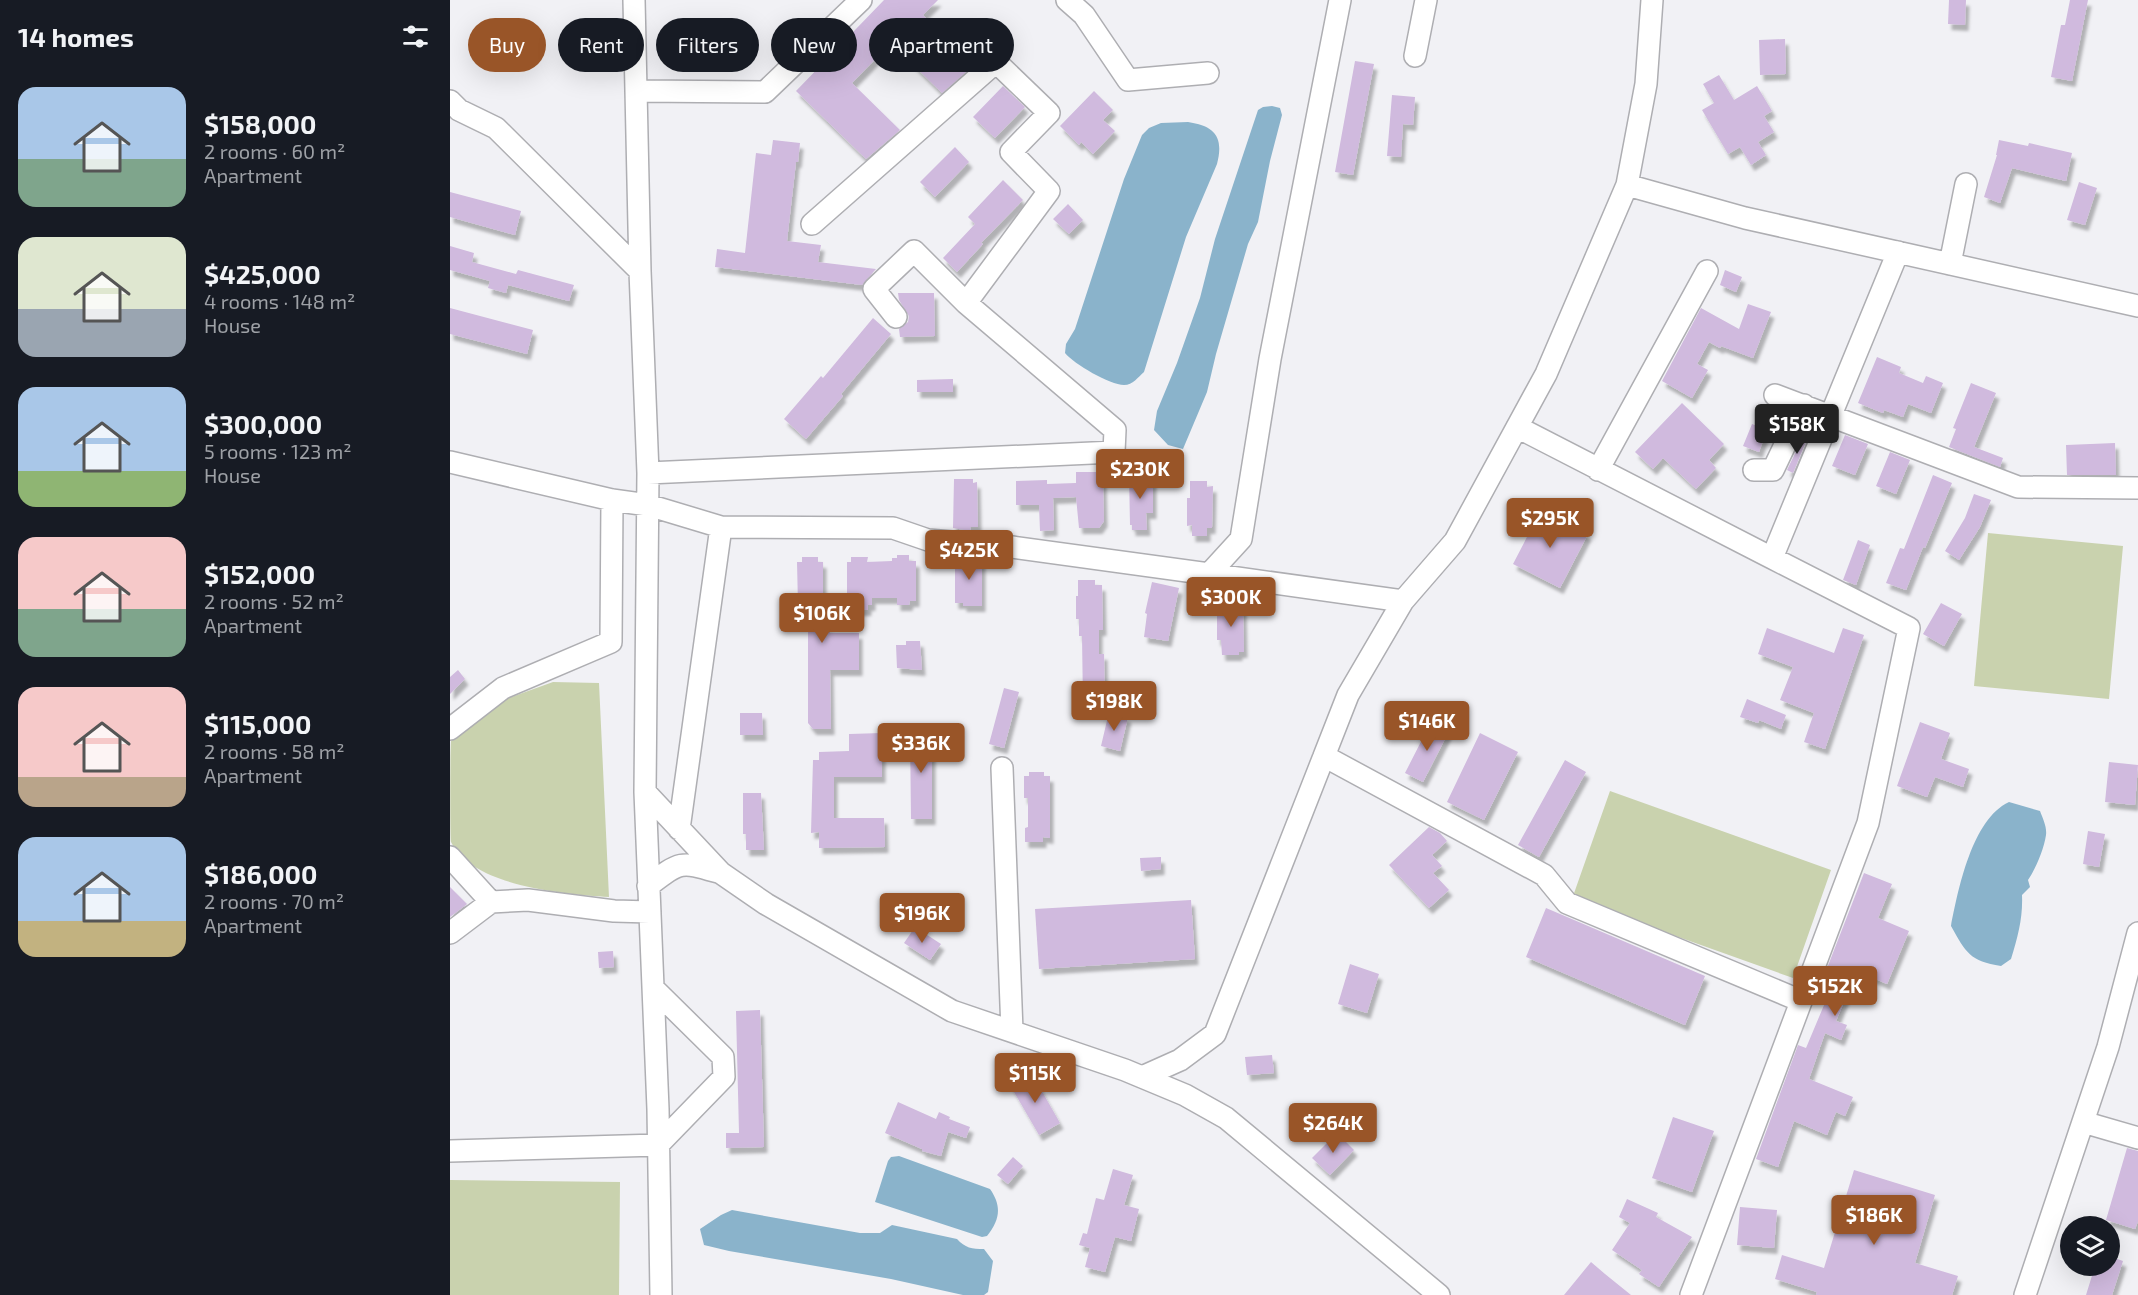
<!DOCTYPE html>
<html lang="en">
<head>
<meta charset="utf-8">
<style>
  :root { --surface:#171b24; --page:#20242c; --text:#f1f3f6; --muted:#9ea1a6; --accent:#995528 }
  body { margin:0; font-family:"Exo 2",sans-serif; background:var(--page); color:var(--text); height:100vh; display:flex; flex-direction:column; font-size:22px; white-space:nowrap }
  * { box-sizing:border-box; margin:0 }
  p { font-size:20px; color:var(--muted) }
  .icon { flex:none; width:33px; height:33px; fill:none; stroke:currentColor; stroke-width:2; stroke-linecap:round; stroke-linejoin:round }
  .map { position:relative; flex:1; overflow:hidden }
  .panel { display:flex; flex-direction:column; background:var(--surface); width:450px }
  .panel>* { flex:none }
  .top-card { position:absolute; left:18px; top:18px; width:570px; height:54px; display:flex; gap:12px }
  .tools { position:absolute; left:1610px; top:1216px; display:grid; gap:12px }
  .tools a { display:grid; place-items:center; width:60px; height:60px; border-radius:50%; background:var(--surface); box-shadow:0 6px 24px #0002; font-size:30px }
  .price { position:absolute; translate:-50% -51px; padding:0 14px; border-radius:6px; background:var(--accent); color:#fff; font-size:20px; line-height:39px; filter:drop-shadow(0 2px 3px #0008) }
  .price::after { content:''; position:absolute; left:50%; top:36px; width:18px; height:14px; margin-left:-9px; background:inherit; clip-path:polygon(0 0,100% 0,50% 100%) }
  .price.active { background:#222; color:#fff }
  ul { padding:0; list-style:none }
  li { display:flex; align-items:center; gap:18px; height:150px; padding:0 18px }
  li span { display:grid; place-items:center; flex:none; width:168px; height:120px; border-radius:18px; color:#555 }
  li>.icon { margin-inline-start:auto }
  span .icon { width:72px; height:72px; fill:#fffc; stroke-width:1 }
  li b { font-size:26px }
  h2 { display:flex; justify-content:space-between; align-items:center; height:72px; padding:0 18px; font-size:26px }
  .chip { padding:0 21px; border-radius:27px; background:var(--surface); box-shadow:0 6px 24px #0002; font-size:21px; line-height:54px }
  .chip.active { background:var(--accent); color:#fff }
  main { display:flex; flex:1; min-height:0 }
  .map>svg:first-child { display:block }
  .green { fill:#c9d2ae }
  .water { fill:#8ab3cb }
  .building { fill:#d0bade; filter:url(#shadow) }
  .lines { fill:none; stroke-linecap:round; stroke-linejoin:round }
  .minor-casing { stroke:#aeaeb2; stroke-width:24 }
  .minor { stroke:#fff; stroke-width:21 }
</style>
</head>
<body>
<main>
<section class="panel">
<h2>14 homes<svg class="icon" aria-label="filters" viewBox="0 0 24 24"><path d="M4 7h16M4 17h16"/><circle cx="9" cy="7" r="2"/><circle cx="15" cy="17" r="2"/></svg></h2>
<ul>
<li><span style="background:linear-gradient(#a9c7e8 60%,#7fa58c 0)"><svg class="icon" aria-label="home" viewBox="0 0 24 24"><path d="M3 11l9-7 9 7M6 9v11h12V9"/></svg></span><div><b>$158,000</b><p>2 rooms · 60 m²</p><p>Apartment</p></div></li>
<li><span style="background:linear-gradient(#dfe7d0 60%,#9aa5b1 0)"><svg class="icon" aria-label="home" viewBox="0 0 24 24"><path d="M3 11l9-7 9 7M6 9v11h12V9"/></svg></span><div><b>$425,000</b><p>4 rooms · 148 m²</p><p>House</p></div></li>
<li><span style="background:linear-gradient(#a9c7e8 70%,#8fb573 0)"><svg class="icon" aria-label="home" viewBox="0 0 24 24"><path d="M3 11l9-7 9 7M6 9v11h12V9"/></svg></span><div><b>$300,000</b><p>5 rooms · 123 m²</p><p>House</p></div></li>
<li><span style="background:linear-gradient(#f6c9c9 60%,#7fa58c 0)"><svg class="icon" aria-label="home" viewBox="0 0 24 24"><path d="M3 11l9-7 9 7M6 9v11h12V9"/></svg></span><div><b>$152,000</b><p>2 rooms · 52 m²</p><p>Apartment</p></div></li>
<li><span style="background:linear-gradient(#f6c9c9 75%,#b9a48a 0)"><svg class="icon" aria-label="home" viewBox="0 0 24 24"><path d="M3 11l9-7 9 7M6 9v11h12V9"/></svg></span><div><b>$115,000</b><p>2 rooms · 58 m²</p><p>Apartment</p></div></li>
<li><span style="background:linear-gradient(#a9c7e8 70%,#c2b280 0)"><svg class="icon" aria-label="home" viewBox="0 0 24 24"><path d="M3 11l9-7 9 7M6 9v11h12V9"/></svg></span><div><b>$186,000</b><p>2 rooms · 70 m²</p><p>Apartment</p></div></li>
</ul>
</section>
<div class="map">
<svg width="1688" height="1295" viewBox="0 0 1688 1295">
  <defs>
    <filter id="shadow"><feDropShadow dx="3.5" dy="6" stdDeviation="1.5" flood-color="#0004"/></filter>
  </defs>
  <rect width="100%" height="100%" fill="#f1f1f5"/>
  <!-- green -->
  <path class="green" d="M1538,533L1673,546L1659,699L1524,686Z
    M103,682L149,683L159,897C115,894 23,887 1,842C0,835 0,753 1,741L42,704Z
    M1160,791L1381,870L1343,978L1122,899Z
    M0,1180L170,1182L169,1295H0Z"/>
  <!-- water -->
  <path class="water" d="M822,106L830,108L832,115L820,161L808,222L798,244L766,354L757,392L733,449L718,445L704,430L707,411L727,363L750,298L765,239L808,110L813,107Z
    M738,122C765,126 774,137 767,164L736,237L694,372C688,377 683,385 674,385C660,385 624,364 615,353L616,344L625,329L674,179L692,135L699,128L711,123Z
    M1559,802L1590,811C1593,819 1597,827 1596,835C1594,849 1586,868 1578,880L1580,887L1572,895C1573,917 1568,937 1561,959L1551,966C1520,961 1516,953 1501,926C1508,890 1522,819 1559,802Z
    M449,1156L540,1189C552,1206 550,1220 537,1236L532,1237L425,1202L438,1161L441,1157Z
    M282,1210L410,1233H430L442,1225L507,1239C515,1248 522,1249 534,1249L543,1261L538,1292L534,1295H513L441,1279L279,1251L254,1245L250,1229L271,1215Z"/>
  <!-- building -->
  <path class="building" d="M434,0H488L473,15L524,65L492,93L441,43L402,83L450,130L416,159L346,91Z
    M1499,0H1516L1515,25L1498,24Z
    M1620,0H1638L1622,81L1601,77L1611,25H1615Z
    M1335,39L1336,74L1310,75L1309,40Z
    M905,61L924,64L903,175L885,172Z
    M1269,75L1284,100L1307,86L1322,111L1314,116L1324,132L1308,142L1316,155L1301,165L1290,147L1278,154L1252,110L1264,103L1253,84Z
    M553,86L575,107L545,138L523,117Z
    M644,91L663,110L653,120L665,131L643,154L631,142L629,145L610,126Z
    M942,95L965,97L963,125L953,124L951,157L937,156Z
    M323,140L350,143L348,162H346L337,241L371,245L368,262L426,269L412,285L265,267L267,249L295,253L306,153L321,155Z
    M1549,140L1578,146L1579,143L1622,153L1616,181L1562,168L1550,203L1534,197L1547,155H1546Z
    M505,147L519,162L485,197L470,182Z
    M553,180L573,200L531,243L533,244L507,272L493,258L525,224L518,217Z
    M1629,182L1647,188L1635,225L1617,220Z
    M0,192L71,211L65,235L0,217Z
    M618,204L633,220L619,234L603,219Z
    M0,246L24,253L22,262L66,274L68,270L124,285L119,301L58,285L56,293L38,288L40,281L0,270Z
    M1275,270L1292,277L1286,292L1270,285Z
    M448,293H484L485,336L450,337L449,329L458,322L459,316L449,300Z
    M1298,304L1321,312L1303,358L1271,346L1270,348L1259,342L1247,364L1258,370L1242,398L1212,381L1251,308L1289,329Z
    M0,308L83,330L77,354L0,334Z
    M423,318L441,334L391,394L393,396L356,439L334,419L371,376L373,378Z
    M1427,357L1451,367L1449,373L1473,383L1476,376L1493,383L1481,413L1458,404L1453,417L1434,410L1433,413L1408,403Z
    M503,379V392H467V380Z
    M1521,383L1546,393L1524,447L1553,458L1550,467L1499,447L1506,429L1503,428Z
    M1232,403L1274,444L1259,460L1266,468L1246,489L1213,458L1203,469L1185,452Z
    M1302,424L1317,430L1309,452L1293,446Z
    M1354,435L1358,437L1343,473L1337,470Z
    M1395,435L1418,444L1405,475L1382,466Z
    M1665,443L1666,475H1617L1616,445Z
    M1440,452L1460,460L1446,494L1426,486Z
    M626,472H646L653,480L654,521L649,528H629L626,497L603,498L604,530L590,531L589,505H566V481L597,480V484L626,483Z
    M679,473H696V480H703V513H696L697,530H682V525H680Z
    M1483,475L1502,483L1475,548L1473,547L1456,590L1436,583L1450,548L1454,549Z
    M504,479H523V483L527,482L528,527H520L521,531L503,528Z
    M740,481H757V487L763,486L762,528H757V536H742V525L737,526V498H740Z
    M1524,494L1541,500L1530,527L1509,560L1495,551L1515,518Z
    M1091,510L1138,534L1110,588L1063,564Z
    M1408,540L1420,545L1406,585L1393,580Z
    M447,555H459V561H466V601H460L459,605H447V598H422V605H418V610H397V562H401V557H418L417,562L442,561V558H447Z
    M509,555L532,558V606H513V603H505V561H509Z
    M352,557H368V562H373V628H380V633H409V670H380L381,729H363L358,723V611L352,610V605H348L347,562H352Z
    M628,580H645V585H652L653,630H649V654H654L655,704H633L632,636H629V619H626V596H628Z
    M702,582L729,588L718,641L694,637L697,614L695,613Z
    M770,600H786V605H793L794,652H789V655H772L771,640H767V615H771Z
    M1491,603L1512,614L1494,646L1473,634Z
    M1317,628L1384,653L1393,628L1414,635L1375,749L1354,742L1364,713L1330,700L1343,667L1308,654Z
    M456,641H470L472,670L447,668L446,645H456Z
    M8,670L15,679L0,694V677Z
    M554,688L569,692L554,748L539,744Z
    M1297,699L1336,715L1331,729L1309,720L1308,723L1290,717Z
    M659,712L678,717L670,751L651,746Z
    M290,713H312L313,735H290Z
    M981,722L999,731L973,782L955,773Z
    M1470,722L1500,733L1491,759L1519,769L1513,787L1485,777L1477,797L1447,786Z
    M460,730H482V819H461Z
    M432,733V777H384V818H434L435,847L369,848V832L361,833L363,760H369V752L399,751V734Z
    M1030,733L1068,752L1034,820L997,802Z
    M1115,760L1136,772L1089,857L1068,845Z
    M1659,762L1688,765L1685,805L1655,802Z
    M579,772H594V776H600V838L593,837V842H575V828L578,827V798H574V776H579Z
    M293,793H311L314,850H296V834H293Z
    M979,827L990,833L997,841L982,855L992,866L983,873L999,890L979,908L939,865Z
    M1638,831L1655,834L1649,867L1633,864Z
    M711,857V869L691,871L690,858Z
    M1414,873L1442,884L1428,918L1459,931L1437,984L1407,971L1386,1021L1397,1025L1391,1040L1375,1033L1359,1079L1403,1097L1395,1116L1386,1112L1377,1135L1344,1121L1328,1167L1306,1159L1348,1045L1356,1048L1377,998L1367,994Z
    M0,887L17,904L0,917Z
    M741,900L745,959L589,969L585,909Z
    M1096,908L1255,976L1235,1025L1076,957Z
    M465,927L491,944L480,960L454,943Z
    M163,951L164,967L149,968L148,952Z
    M900,964L929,974L917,1013L888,1004Z
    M310,1010L314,1147L276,1148V1133H289L286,1011Z
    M822,1055L824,1073L797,1075L795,1057Z
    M581,1072L610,1123L589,1135L560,1085Z
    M448,1102L486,1119L489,1112L500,1117L499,1119L520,1127L516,1138L498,1132L491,1156L472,1151V1149L435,1133Z
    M1223,1117L1264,1131L1242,1192L1202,1178Z
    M887,1133L904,1150L880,1175L862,1158Z
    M1677,1148L1688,1151V1221L1685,1229L1656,1220Z
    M563,1157L573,1166L558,1184L547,1175Z
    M663,1169L683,1175L674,1205L689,1209L681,1241L665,1237L655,1272L635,1267L640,1248L629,1245L633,1233L637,1234L646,1198L654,1200Z
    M1404,1170L1485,1195L1465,1263L1508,1276L1502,1295H1366L1367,1292L1325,1279L1332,1255L1374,1268Z
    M1177,1199L1208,1213L1206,1217L1242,1237L1209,1287L1189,1274L1192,1270L1162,1250L1180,1223L1169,1217Z
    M1290,1207L1327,1210L1324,1248L1287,1245Z
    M1659,1256L1673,1261L1662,1295H1636L1645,1266H1659Z
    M1141,1262L1155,1274L1181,1295H1114Z"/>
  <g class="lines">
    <defs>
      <path id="minor" d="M184,0L190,271L198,473L195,792L208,1109L211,1295
        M617,0L634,15L678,80L758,73
        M890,0L820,359L791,539L759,574L953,601
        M965,56L976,0
        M187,91L315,92L411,0
        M0,101L9,110L46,128L190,271
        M1177,185L1295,218L1688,306
        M1500,264L1516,184
        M446,317L424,289L464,251L516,303
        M1325,395L1568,487L1688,488
        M1067,427L1322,558L1448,252
        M0,462L162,500L198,505L271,527L443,528L478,540L562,547L759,574
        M1148,470L1257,271
        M1304,470H1323L1354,405
        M198,473L664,452L665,430L516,303L599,191L561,152L599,113L546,62L362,224
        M0,729L53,688L161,642L162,500
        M874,756L1094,875L1117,903L1351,1001
        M552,768L562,1031
        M195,792L271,873L316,904L502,1011L675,1070L735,1095L776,1118L989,1295
        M229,829L271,527
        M0,857L41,902L78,900L164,911L200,912
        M198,886C232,860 230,861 271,873
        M0,933L41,902
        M692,1077L730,1060L765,1034L898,695L953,601L1005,541L1096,374L1177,185L1196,84L1202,0
        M1633,1122L1688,1138
        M0,1151L208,1145L274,1077L273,1057L203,988
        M1241,1295L1418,823L1459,628L1322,558
        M1575,1295L1658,1047L1688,933"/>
    </defs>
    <!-- minor casing -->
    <use href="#minor" class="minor-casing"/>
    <!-- minor -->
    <use href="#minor" class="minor"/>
  </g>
</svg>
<div class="tools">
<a><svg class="icon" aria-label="layers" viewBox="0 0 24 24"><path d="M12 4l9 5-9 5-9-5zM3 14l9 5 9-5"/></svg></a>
</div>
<b class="price active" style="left:1347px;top:455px">$158K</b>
<b class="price" style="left:690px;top:500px">$230K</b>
<b class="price" style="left:1100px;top:549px">$295K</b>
<b class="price" style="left:519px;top:581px">$425K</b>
<b class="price" style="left:781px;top:628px">$300K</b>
<b class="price" style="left:372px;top:644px">$106K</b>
<b class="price" style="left:664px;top:732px">$198K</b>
<b class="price" style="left:977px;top:752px">$146K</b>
<b class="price" style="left:471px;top:774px">$336K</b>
<b class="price" style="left:472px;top:944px">$196K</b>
<b class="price" style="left:1385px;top:1017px">$152K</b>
<b class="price" style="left:585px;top:1104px">$115K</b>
<b class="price" style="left:883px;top:1154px">$264K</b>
<b class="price" style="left:1424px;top:1246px">$186K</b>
<div class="top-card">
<a class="chip active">Buy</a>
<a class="chip">Rent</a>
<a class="chip">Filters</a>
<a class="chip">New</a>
<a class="chip">Apartment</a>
</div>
</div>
</main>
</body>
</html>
